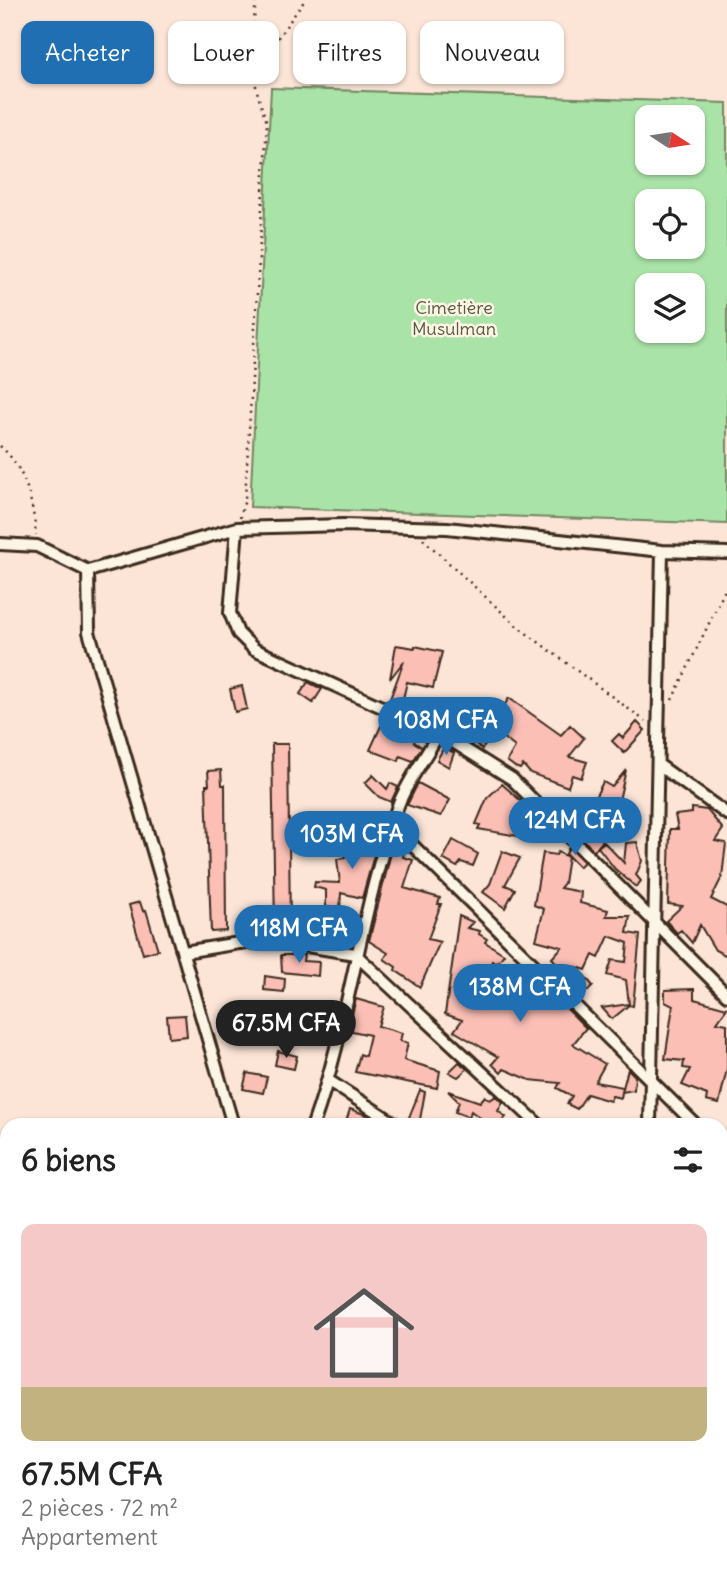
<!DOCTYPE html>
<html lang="fr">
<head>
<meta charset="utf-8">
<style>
  :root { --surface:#fff; --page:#f2f2f2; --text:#222; --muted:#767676; --line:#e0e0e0; --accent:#1f6fb2 }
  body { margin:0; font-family:Delius,sans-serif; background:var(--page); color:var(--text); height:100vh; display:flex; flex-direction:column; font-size:26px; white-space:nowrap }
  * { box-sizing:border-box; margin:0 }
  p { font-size:23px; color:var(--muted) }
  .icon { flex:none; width:38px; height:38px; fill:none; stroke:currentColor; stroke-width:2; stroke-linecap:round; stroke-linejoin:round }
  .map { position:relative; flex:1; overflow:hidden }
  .panel { position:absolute; left:0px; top:1118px; width:728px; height:471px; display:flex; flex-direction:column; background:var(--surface); border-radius:21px 21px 0 0; box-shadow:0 2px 5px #0004 }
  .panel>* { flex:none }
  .top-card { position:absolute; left:21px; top:21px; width:686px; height:63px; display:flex; gap:14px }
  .needle { width:46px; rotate:102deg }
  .tools { position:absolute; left:635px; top:105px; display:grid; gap:14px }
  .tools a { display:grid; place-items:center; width:70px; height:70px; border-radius:14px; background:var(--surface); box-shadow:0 2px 5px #0004; font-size:35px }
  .price { position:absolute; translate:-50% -60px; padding:0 16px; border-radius:24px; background:var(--accent); color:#fff; font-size:23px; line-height:46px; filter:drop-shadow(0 2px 4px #0008) }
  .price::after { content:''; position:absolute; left:50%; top:42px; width:21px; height:16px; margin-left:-10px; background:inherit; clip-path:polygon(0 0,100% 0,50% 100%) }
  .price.selected { background:#222; color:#fff }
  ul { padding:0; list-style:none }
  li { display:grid; align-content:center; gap:14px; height:371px; padding:0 21px }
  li+li { border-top:2px solid var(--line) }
  li span { display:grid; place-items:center; height:217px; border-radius:14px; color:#555 }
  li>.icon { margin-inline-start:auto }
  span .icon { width:126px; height:126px; fill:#fffc; stroke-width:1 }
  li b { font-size:30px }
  h2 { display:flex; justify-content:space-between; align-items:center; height:84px; padding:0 21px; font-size:30px }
  .tag { padding:0 24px; border-radius:14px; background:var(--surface); box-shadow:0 2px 5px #0004; font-size:24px; line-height:63px }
  .tag.selected { background:var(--accent); color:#fff }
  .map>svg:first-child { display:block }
  .green { fill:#aae3a7; stroke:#728662; stroke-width:2; fill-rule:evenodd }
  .building { fill:#fbbfb6; stroke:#3b2a1e; stroke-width:2 }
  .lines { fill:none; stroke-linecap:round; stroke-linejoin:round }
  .minor-casing { stroke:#3b2a1e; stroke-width:16 }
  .path { stroke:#3b2a1e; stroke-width:2.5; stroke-dasharray:2 5; stroke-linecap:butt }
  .minor { stroke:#fcf5e5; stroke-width:10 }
  .labels { text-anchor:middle; stroke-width:5; stroke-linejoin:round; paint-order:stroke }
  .park-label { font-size:18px; fill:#575840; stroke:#fcf5e5 }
</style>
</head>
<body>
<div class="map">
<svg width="727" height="1588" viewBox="0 0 727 1588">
  <rect width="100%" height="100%" fill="#fce5d7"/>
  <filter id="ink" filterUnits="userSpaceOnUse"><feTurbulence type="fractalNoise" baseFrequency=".0143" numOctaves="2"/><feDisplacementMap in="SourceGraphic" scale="14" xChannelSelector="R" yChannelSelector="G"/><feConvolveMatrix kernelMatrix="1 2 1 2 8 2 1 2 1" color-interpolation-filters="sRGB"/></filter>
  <g filter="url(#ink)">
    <!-- green -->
    <path class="green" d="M271,88L727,103V524L250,507ZM648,117H693V163H648ZM648,201H693V247H648ZM648,285H693V331H648Z"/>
    <!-- building -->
    <path class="building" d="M396,645L415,648V646L442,652L433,688L407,682L401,707L390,699L404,661L390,679Z
      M308,682L322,689L313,703L300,694Z
      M242,686L247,709L235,712L230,689Z
      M509,698L561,735L570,725L584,738L569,757L587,762L581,778L572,775L568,787L530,773L523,765L520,769L515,767L507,761L515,747L496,732L482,749L471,740L486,718L494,722Z
      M385,717L418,732L414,742L422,747L413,761L400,756L399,761L370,750Z
      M637,722L645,730L624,753L612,741L619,734L623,738Z
      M272,744H288L290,928H275Z
      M444,747L454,753L449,767L437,760Z
      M221,770L222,785H225L226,931L211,932L206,785H209L208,771Z
      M626,770L613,826L584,819L603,782L612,787Z
      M373,775L387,789L390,783L398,787L391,802L379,797L365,783Z
      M418,783L450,800L441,816L407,805Z
      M502,784L539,817L529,838L478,829L480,825L476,824L487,798Z
      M692,808L707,810L723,829L715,841L726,843L722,877L711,899L727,907V956L715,950L700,925L692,943L681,930L677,933L666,921L682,906L668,904L670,829H678L675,815L692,813Z
      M583,820L603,841L594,851L577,833Z
      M361,830L377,834L378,841L362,898L341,893L340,909L326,907V890L314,887L315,882L340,883L337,859L345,858L347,848L357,850Z
      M453,840L478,854L473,866L461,862L457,867L443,859Z
      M604,842L624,863L626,843L637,842L642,861L636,875L641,881L636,887L615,869L598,847Z
      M393,845L405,849L403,857L413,860L404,888L440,898L438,904H441L428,939L440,942L420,987L395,970L396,967L384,959L388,953L369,941Z
      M569,847L584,862L579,867L566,854Z
      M502,851L520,858L505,885L515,889L505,908L483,892L490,884Z
      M558,852L568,857L564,883L560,888L581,892L580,903L608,910L606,916H630L627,933L640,935L633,1006L629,1005L612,1019L602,1008L629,1004L626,980L607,975L612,960L626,962L628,943L609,936L599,958L593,955L586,970L577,967L593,986L588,991L580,983L578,987L552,958L562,947L536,940L544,909L534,905L543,853L556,855Z
      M140,902L143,911L146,910L158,950L143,954L129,905Z
      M459,916L473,922L467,928L480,931L479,934L487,939L485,942L504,954L498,962L492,961L490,969L480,978L503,989L514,976L546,995L550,992L586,1028L573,1044L605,1064L595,1082L623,1087L621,1098L612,1096L610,1101L587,1094L577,1109L567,1104L572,1096L557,1088L560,1083L530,1080L504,1069L501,1073L492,1064L498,1057L454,1031L462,1020L445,1014Z
      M281,955H304L303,961L319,962L318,976L282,972Z
      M265,976L285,979L284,992L264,990Z
      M694,989V999L727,1008L717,1022L727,1024V1069L719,1104L706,1101L707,1095L682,1085L690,1069L683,1068L684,1061L665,1059L673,1006L665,1002V990Z
      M356,999L384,1007L378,1026L402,1033L400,1041L408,1043L404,1060L440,1071L437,1088L355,1072L360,1054L365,1056L370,1035L348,1030Z
      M185,1015L187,1036L169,1038L167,1016Z
      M278,1051L297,1056L294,1069L275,1065Z
      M459,1062L467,1069L458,1077L449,1072Z
      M628,1069L635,1076L634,1090L622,1092Z
      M247,1073L267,1077L263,1093L243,1089Z
      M420,1090L425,1092L419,1125H414L408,1120Z
      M448,1091L480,1102L485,1096L490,1100L496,1096L503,1102L498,1111L506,1117L499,1125H490L471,1111L469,1117L455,1112L459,1102Z
      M350,1109L367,1115L364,1125H345Z"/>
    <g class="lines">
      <defs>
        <path id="minor" d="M237,528L230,613L238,633L254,649L439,733L512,779L727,995
          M0,544L37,546L88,571L237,528L343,525L447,528L662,551L727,553
          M88,571L89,632L233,1125
          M660,766L727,814
          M393,826L696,1125
          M184,952L239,943L283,942L355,954L539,1125
          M329,1081L397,1125
          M313,1125C350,1021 360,908 399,803C409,779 426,756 439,733
          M650,1125L662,551
          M721,1150L727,1156
          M721,1308L727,1314
          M721,1456L727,1463
          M363,1582L369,1588
          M528,1582L533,1588
          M648,1582V1588
          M682,1582L688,1588
          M221,1588L222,1582"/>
      </defs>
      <!-- minor casing -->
      <use href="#minor" class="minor-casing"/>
      <!-- path -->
      <path class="path" d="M253,72L305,0
        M0,446C26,468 33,503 36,535
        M240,518L245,499L267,122C249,77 251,47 256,0
        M423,539L518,627L645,721
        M672,700L727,586"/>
      <!-- minor -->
      <use href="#minor" class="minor"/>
    </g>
  </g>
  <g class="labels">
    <!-- park labels -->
    <g class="park-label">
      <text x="454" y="314">Cimetière<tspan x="454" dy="21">Musulman</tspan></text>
    </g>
  </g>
</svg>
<div class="tools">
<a><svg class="needle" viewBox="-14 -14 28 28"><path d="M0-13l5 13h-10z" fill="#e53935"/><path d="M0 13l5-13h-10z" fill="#767676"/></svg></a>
<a><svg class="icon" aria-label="locate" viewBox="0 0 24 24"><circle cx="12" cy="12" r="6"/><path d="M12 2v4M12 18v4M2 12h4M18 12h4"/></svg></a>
<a><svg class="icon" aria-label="layers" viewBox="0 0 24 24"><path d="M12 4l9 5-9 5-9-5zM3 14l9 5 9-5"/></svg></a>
</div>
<b class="price" style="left:446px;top:757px">108M CFA</b>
<b class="price" style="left:575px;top:857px">124M CFA</b>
<b class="price" style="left:352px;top:871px">103M CFA</b>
<b class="price" style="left:299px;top:965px">118M CFA</b>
<b class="price" style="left:520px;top:1024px">138M CFA</b>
<b class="price selected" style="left:286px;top:1060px">67.5M CFA</b>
<div class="top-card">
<a class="tag selected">Acheter</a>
<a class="tag">Louer</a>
<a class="tag">Filtres</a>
<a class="tag">Nouveau</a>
</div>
<section class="panel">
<h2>6 biens<svg class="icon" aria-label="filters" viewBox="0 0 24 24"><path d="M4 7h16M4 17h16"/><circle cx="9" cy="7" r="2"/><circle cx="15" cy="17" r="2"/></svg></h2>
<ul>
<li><span style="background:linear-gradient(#f6c9c9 75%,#c2b280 0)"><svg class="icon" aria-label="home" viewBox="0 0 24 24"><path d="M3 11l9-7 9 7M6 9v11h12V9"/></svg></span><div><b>67.5M CFA</b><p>2 pièces · 72 m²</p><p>Appartement</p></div></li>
</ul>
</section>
</div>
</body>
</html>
